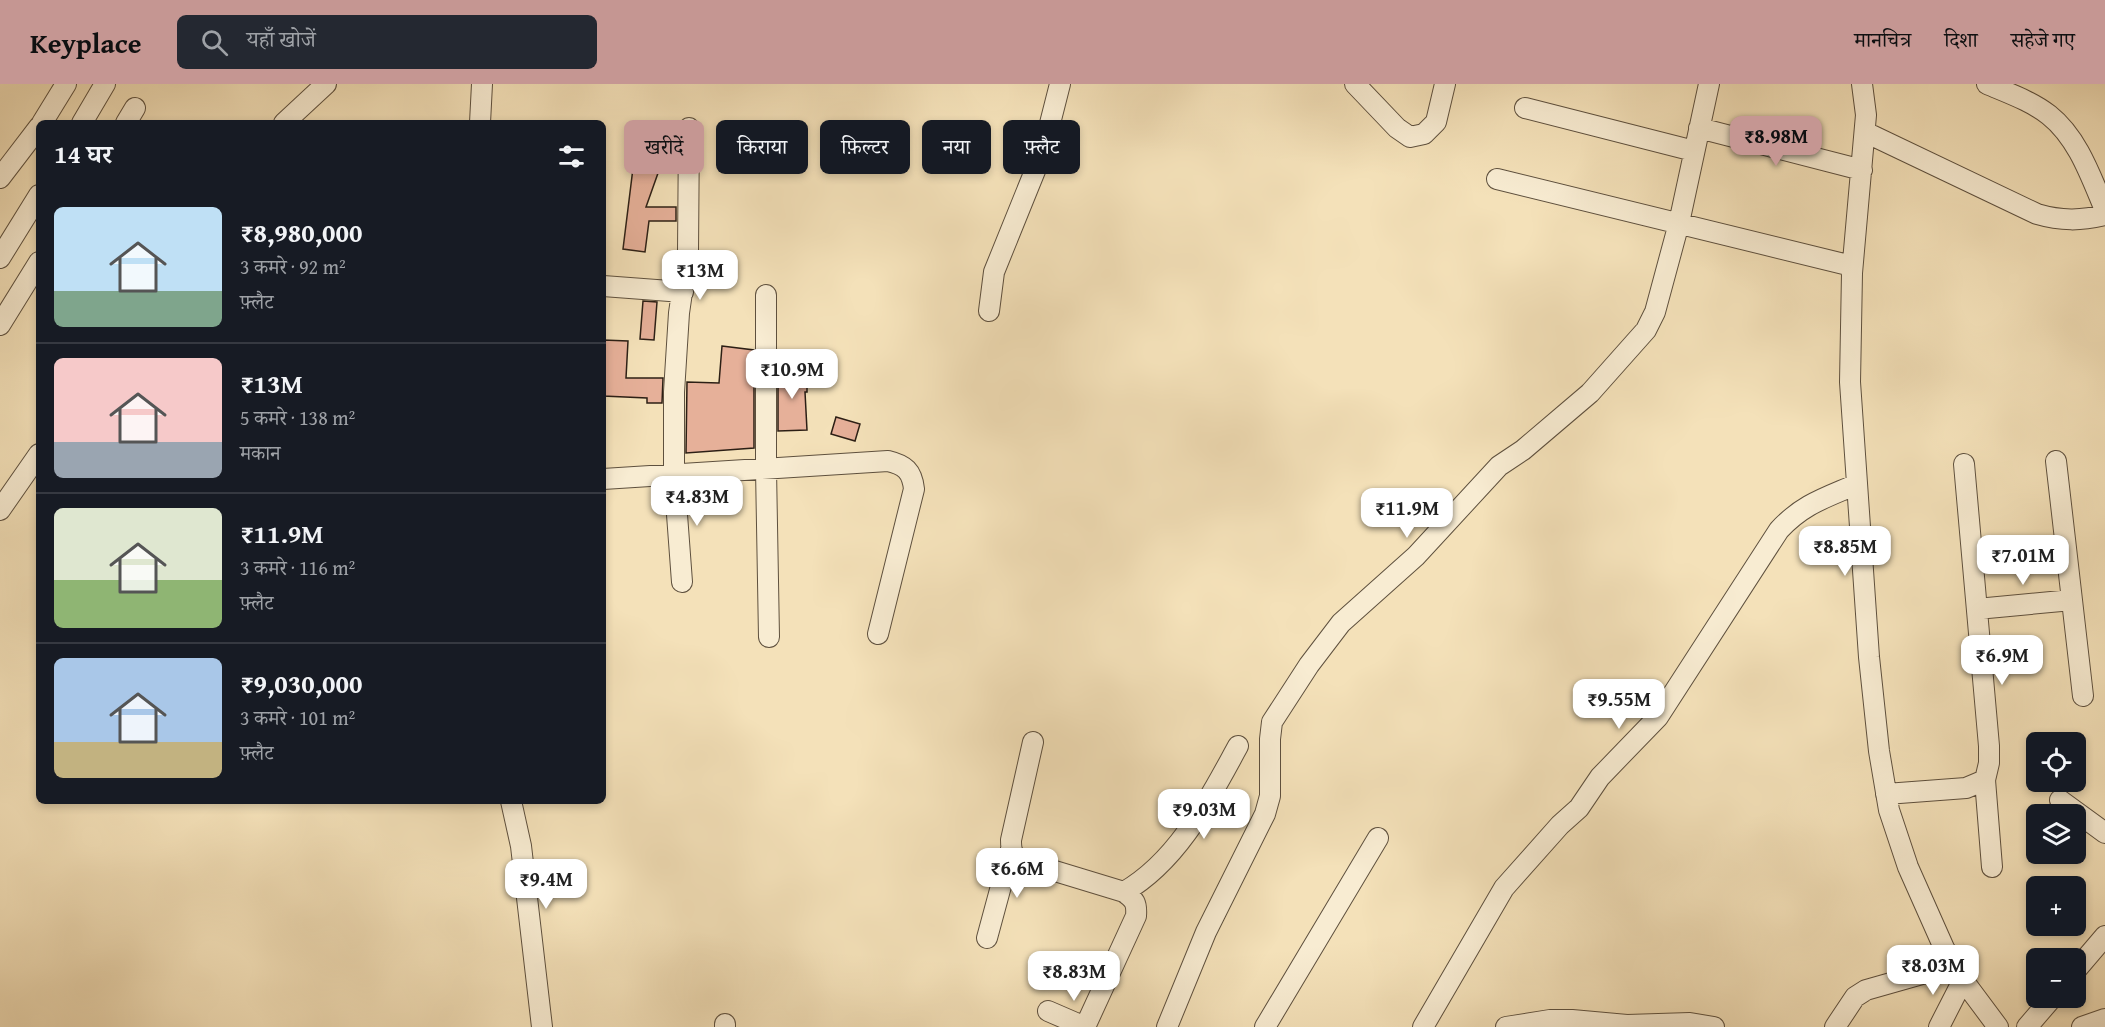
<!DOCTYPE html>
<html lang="hi">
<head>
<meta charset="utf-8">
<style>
  :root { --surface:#171b24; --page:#242831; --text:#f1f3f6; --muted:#9ea1a6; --line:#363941; --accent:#c59692 }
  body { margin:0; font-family:"Gentium Book Plus","Noto Serif Devanagari",serif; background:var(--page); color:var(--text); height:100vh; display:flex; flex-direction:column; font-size:22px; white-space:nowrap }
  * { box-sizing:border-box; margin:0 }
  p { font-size:20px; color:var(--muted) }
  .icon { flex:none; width:33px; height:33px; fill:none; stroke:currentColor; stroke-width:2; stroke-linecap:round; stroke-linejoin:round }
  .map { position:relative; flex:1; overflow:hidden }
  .details { position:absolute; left:36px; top:36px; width:570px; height:684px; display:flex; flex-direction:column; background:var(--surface); border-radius:9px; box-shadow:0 3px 9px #0003 }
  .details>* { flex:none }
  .top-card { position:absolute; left:624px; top:36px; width:570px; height:54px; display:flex; gap:12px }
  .tools { position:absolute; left:2026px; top:648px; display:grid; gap:12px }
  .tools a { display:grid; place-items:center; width:60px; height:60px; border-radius:9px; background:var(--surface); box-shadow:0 3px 9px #0003; font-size:30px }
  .price { position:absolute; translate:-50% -51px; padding:0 14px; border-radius:12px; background:#fff; color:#222; font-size:20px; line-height:39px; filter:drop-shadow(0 2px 3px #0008) }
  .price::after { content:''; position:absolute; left:50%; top:36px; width:18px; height:14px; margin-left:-9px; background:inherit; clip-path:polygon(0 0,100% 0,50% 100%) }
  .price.selected { background:var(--accent); color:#111 }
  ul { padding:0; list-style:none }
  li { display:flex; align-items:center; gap:18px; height:150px; padding:0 18px }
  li+li { border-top:2px solid var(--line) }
  li span { display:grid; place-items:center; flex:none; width:168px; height:120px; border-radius:9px; color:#555 }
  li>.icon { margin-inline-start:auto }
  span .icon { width:72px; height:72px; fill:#fffc; stroke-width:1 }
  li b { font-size:26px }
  h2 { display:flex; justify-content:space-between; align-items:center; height:72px; padding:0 18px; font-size:26px }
  .tag { padding:0 21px; border-radius:9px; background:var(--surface); box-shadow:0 3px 9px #0003; font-size:21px; line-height:54px }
  .tag.selected { background:var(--accent); color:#111 }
  header { display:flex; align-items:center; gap:36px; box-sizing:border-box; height:84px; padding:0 30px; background:var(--accent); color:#111 }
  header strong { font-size:28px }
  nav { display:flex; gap:33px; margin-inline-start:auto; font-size:21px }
  .search { width:420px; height:54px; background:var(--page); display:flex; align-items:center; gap:15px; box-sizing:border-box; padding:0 21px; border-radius:9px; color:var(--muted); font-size:22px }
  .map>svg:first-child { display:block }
  .building { fill:#e6b099; stroke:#2c1f15; stroke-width:1.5 }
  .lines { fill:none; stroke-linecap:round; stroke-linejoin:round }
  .street-casing { stroke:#5e503e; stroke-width:22 }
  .street { stroke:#f8ecd2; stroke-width:20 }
</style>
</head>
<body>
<header>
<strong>Keyplace</strong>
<div class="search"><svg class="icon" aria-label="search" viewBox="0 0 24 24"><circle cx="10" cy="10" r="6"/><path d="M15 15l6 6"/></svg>यहाँ खोजें</div>
<nav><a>मानचित्र</a><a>दिशा</a><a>सहेजे गए</a></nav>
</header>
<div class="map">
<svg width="2105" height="943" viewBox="0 0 2105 943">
  <rect width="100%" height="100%" fill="#f4e1b9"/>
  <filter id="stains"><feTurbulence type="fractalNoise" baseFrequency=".00333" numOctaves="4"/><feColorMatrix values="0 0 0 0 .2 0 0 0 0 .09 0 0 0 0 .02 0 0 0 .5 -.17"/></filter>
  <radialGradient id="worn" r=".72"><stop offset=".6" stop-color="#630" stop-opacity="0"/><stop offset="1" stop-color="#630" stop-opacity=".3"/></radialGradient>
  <!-- building -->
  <path class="building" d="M635,68L663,75L646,123H676V137H649L645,168L623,165Z
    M643,217L657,218L654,256L640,255Z
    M603,256L628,257L626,294H663L662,319H647V314L603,312Z
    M722,262L754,266V364L686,369L687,298L719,299Z
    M807,286V308H805L807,346L778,347V287Z
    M836,333L860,340L855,357L831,350Z"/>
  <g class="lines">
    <defs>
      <path id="street" d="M1355,0L1397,44L1410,53L1424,50L1436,38L1445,0
        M1862,0L1866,31L1852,189L1850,298L1869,573L1879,667L1889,726L1908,783L1944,864L1963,896L1998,943
        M1987,0C2008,9 2031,17 2049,31C2078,54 2091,93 2105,126
        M1525,24L1694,67
        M42,39L66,0
        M82,39L105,0
        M126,39L135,24
        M284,39L326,0
        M480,39L482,0
        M1699,44L1862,86
        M1865,48L2037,130C2061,137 2081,137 2105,131
        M0,94L39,43
        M1497,95L1852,182
        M0,174L39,111
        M603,202L683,208
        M766,211V385L769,553
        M989,227L994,188L1043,67L1060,0
        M0,241L39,178
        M2056,377L2083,612
        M603,395L888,377C905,381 912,387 914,405L878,550
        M0,426L39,370
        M682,498L674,390V308L679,229L688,167L689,44
        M1977,525L2072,516
        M1033,658L1011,756C1011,767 1012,771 1022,777L1124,808C1135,816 1137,819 1136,832L1085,943
        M1985,696L1992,783
        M1886,710L1966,704L1985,696L1989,679V662L1964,380
        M2060,716L2105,749
        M511,717L521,762L542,943
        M1124,808C1179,776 1209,715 1238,662
        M987,854L1011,765
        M2076,886L2105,852
        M1048,927L1085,943
        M725,943V940
        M1167,943L1206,848L1265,730L1270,712V655L1272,638L1309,581L1341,539L1416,472L1499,382L1523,366L1590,309L1646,246L1655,228L1679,139L1709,0
        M1265,943L1378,754
        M1423,943L1504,804L1560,741L1579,724L1600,693L1658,633L1779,446C1803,420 1825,414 1857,400
        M1506,943L1550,936H1572L1627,941L1690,939L1714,943
        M1835,943L1855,913L1866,906L1954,881
        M1939,943L1963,896
        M2027,943L2052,914
        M2082,943L2105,935"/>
    </defs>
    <!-- street casing -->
    <use href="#street" class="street-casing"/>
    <!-- street -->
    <use href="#street" class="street"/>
  </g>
  <rect width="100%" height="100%" filter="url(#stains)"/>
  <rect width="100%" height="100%" fill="url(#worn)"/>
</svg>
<div class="tools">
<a><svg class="icon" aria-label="locate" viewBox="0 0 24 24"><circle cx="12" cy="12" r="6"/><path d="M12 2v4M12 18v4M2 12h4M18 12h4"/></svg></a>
<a><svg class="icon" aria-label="layers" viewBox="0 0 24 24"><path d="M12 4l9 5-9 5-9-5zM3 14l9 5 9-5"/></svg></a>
<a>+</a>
<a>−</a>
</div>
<b class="price selected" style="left:1776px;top:83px">₹8.98M</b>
<b class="price" style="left:700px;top:217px">₹13M</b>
<b class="price" style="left:792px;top:316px">₹10.9M</b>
<b class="price" style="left:697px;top:443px">₹4.83M</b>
<b class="price" style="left:1407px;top:455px">₹11.9M</b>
<b class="price" style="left:1845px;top:493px">₹8.85M</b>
<b class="price" style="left:2023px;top:502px">₹7.01M</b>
<b class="price" style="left:2002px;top:602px">₹6.9M</b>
<b class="price" style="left:1619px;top:646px">₹9.55M</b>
<b class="price" style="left:1204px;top:756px">₹9.03M</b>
<b class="price" style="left:1017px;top:815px">₹6.6M</b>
<b class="price" style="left:546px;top:826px">₹9.4M</b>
<b class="price" style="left:1933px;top:912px">₹8.03M</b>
<b class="price" style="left:1074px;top:918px">₹8.83M</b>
<div class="top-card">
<a class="tag selected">खरीदें</a>
<a class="tag">किराया</a>
<a class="tag">फ़िल्टर</a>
<a class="tag">नया</a>
<a class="tag">फ़्लैट</a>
</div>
<section class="details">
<h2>14 घर<svg class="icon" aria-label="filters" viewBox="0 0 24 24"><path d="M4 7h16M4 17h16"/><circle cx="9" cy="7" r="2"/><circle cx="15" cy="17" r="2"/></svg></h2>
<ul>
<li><span style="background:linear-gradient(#bfe0f5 70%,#7fa58c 0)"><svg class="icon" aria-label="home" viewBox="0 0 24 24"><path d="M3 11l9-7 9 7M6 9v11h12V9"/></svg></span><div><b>₹8,980,000</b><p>3 कमरे · 92 m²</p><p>फ़्लैट</p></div></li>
<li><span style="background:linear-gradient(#f6c9c9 70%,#9aa5b1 0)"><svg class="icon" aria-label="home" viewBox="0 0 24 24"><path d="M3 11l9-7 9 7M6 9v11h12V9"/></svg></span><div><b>₹13M</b><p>5 कमरे · 138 m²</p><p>मकान</p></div></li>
<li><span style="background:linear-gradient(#dfe7d0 60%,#8fb573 0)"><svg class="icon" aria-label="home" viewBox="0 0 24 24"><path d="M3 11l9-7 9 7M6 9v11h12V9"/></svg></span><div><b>₹11.9M</b><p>3 कमरे · 116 m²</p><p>फ़्लैट</p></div></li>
<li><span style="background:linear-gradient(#a9c7e8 70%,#c2b280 0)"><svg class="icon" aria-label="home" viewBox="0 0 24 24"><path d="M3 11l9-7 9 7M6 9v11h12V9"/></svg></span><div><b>₹9,030,000</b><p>3 कमरे · 101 m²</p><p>फ़्लैट</p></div></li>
</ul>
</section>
</div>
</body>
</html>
